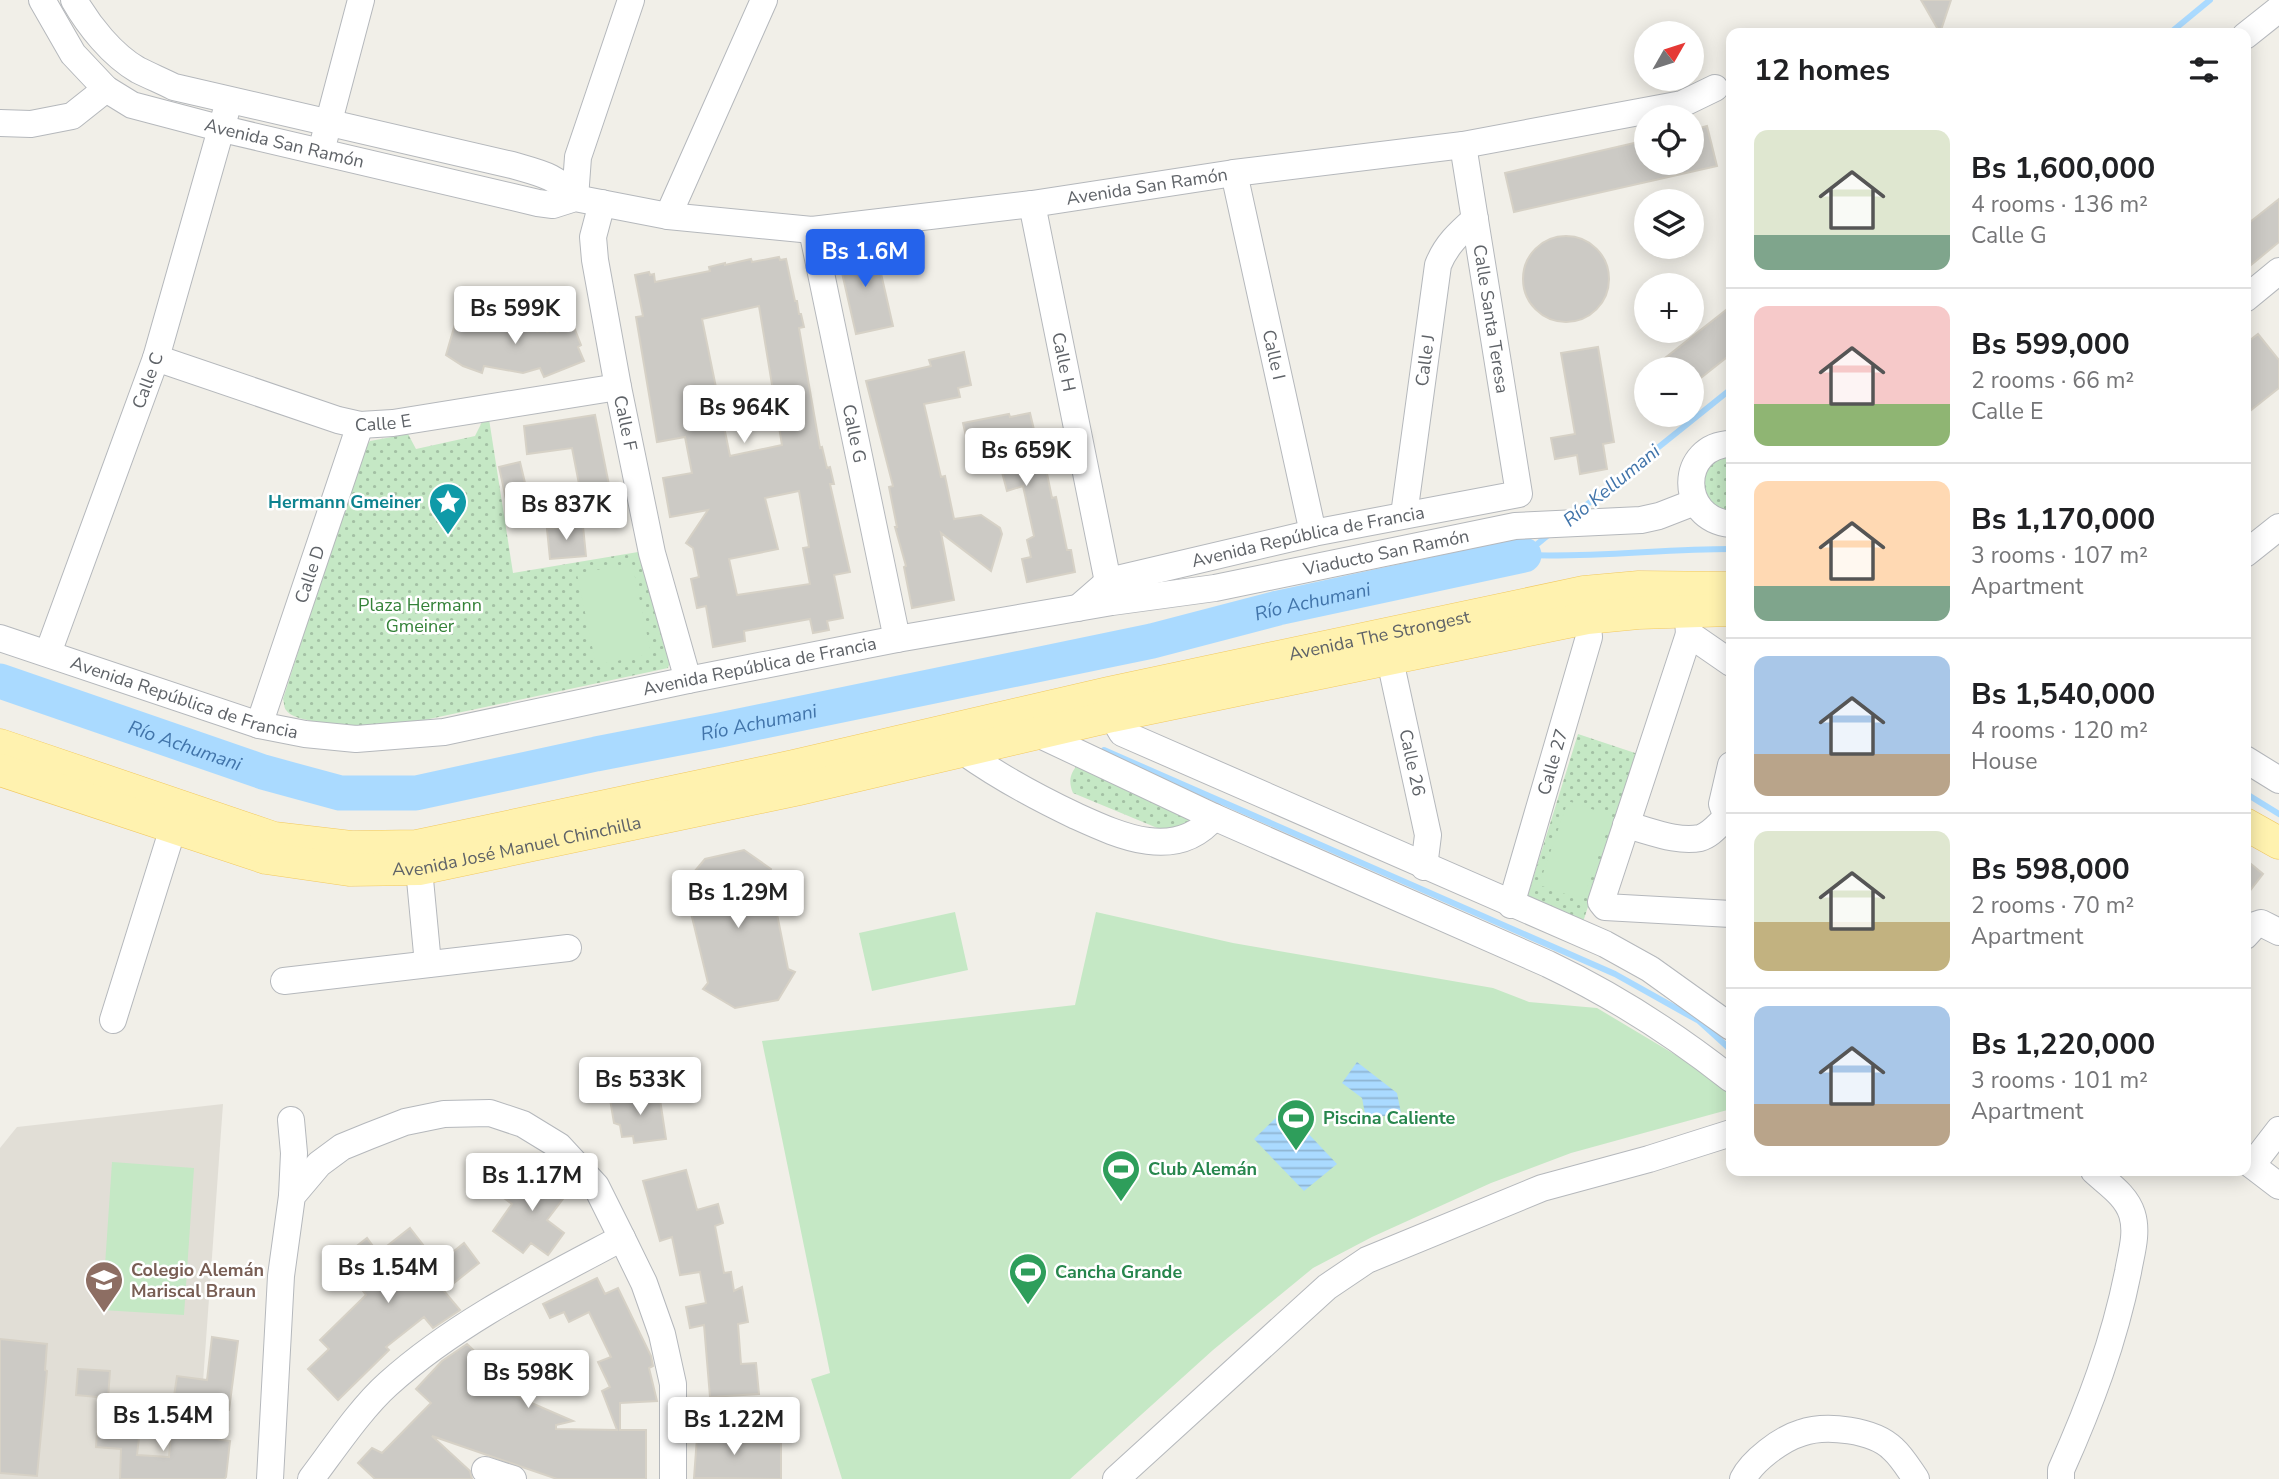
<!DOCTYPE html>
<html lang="en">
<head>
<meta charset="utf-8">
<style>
  :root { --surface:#fff; --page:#f2f2f2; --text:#202124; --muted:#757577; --line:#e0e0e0; --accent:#2563eb }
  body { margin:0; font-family:"Nunito Sans",sans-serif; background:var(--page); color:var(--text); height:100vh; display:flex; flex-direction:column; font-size:26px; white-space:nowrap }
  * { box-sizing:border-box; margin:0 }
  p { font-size:23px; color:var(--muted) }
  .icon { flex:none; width:38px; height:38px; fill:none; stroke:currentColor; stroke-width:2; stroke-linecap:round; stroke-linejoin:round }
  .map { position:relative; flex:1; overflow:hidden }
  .panel { position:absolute; left:1726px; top:28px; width:525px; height:1148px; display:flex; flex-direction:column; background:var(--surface); border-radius:14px; box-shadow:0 4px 18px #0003 }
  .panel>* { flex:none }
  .needle { width:46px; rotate:51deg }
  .tools { position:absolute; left:1634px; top:21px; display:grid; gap:14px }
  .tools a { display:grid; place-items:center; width:70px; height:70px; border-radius:50%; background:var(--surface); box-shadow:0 4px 18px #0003; font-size:35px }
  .price { position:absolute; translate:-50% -60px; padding:0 16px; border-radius:7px; background:#fff; color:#222; font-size:23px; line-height:46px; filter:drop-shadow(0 2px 4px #0008) }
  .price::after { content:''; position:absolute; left:50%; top:42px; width:21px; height:16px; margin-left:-10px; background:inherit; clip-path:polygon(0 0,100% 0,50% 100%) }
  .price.current { background:var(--accent); color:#fff }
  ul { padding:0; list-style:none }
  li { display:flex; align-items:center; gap:21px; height:175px; padding:0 28px }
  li+li { border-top:2px solid var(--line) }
  li span { display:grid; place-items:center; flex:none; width:196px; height:140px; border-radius:14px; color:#555 }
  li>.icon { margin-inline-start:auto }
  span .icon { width:84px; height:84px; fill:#fffc; stroke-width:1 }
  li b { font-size:30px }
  h2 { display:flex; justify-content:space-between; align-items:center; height:84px; padding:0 28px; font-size:30px }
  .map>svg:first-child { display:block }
  .education { fill:#e1ded6 }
  .grass { fill:url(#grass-dots) }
  .garden { fill:#c5e8c5 }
  .water { fill:url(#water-rules) }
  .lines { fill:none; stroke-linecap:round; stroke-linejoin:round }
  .stream { stroke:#aadaff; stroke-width:6 }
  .river { stroke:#aadaff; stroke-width:35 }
  .building { fill:#cccac5; stroke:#d6d1c6; stroke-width:2; fill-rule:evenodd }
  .minor-casing { stroke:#b5b8bc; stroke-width:28 }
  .major-casing { stroke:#f2c960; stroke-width:33 }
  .minor { stroke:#fff; stroke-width:26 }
  .major { stroke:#fff2af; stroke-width:32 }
  .labels { text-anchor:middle; stroke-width:5; stroke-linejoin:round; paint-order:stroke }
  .street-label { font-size:18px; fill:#5f6368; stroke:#fff }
  .culture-label { font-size:18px; font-weight:bold; fill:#0d838f; stroke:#fff; text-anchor:end }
  .park-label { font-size:18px; fill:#348238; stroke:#fff }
  .leisure-label { font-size:18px; font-weight:bold; fill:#27864d; stroke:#fff; text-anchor:start }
  .education-label { font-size:18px; font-weight:bold; fill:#785e54; stroke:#fff; text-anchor:start }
  .water-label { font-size:19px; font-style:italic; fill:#4174aa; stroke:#fff }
</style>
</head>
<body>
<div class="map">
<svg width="2279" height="1479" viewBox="0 0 2279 1479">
  <defs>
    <pattern id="grass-dots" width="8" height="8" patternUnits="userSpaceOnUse" patternTransform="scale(1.75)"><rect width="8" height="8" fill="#c5e8c5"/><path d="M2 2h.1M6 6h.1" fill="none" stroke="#a3c0a4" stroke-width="1.8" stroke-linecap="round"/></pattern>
    <pattern id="water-rules" width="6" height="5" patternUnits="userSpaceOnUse" patternTransform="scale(1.75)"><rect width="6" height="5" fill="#aadaff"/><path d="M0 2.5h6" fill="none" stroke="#8eb4d2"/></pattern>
  </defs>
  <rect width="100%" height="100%" fill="#f1efe8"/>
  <!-- education -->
  <path class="education" d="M223,1104L196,1479H0V1148L17,1127Z"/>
  <!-- grass -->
  <path class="grass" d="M489,419L513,573L644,551L670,662L668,668L401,725C381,726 296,727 286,710C284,708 284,701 283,699L363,450L370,441L408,434L416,449L475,436L483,420Z
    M1731,452V512L1709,504L1700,479L1706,464Z
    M1578,734L1638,754L1583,922L1526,901Z
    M1079,763L1206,820L1179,837L1073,793C1068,781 1070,773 1079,763Z"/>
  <!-- garden -->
  <path class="garden" d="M632,563L651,654L596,665L577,574Z
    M1568,801L1612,816L1583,900L1539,885Z
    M955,912L968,970L872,991L859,933Z
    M1096,912L1233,943L1493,988L1529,1002L1597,1008L1731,1088V1109L1571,1153L1491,1183L1372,1237L1313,1268L1213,1350L1070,1479H842L811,1379L830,1373L762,1041L1075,1005Z
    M112,1162L194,1168L184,1315L102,1310Z"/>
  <!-- water -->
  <path class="water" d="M1357,1062L1397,1093L1401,1113L1366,1119L1362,1098L1342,1083Z
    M1285,1109L1337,1164L1304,1191L1254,1139Z"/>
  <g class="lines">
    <!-- stream -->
    <path class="stream" d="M2170,33L2210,0
      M1574,515L1731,389
      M1524,555L1552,532
      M1524,555C1593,558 1662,549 1731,549
      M1104,750L1615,974L1699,1021L1731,1050
      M2245,793L2279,814"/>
    <!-- river -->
    <path class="river" id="s1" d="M0,681L263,772L340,793H416L596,754L720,730L1152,641L1278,608L1524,555"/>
  </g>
  <!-- building -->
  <path class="building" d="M1921,0H1951L1940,33Z
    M1707,126L1717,166L1514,212L1505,173L1647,140V163H1692V130Z
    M2279,199V242L2245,270V226Z
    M1523 279a43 43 0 1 1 86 0a43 43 0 1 1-86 0Z
    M869,244L870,247H875L893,326L856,334L837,251Z
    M779,257L780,260L786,259L795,301H797L799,314H801L804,327L799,328L820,448L822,447L827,468L830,467L834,484H830L850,572L834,575L843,618L827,621L829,630L813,633L810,619L744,631L745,641L713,647L706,606L697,608L691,579L699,577L693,548L686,543L708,510L670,517L663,478L692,473L685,437L657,442L636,317L643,316L635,275L649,272L650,275L654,274L655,282L710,271L709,267L725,263V265L751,259L752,262ZM759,306L782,445L730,456L702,319ZM799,491L809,547L803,548L810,584L737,595L729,559L778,549L765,498Z
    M1731,306V354L1692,385V369H1651Z
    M490,313L519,323L541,314L547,332L572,322L581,345L578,347L584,361L544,377L540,368L523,373L484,366L482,373L463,366L446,355L455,324L476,330L479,317Z
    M2258,334L2279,360V388L2245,415V344Z
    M1598,347L1614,442L1603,444L1607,469L1580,474L1577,455L1555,459L1551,438L1575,434L1561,353Z
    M964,352L971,385L958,388L960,397L924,404L941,477L945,476L954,519L981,515L1000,528L1002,534L991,571L941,533L954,600L912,608L904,567L906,566L895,527H897L889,487L893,486L866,381L931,366L929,360Z
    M1030,413L1040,455L1043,454L1052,498L1056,497L1067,550H1071L1075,572L1027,582L1022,559L1031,557L1027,540L1034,536L1023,486L1007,491L999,461L988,463L981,455L969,450L963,423L1009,414L1010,417Z
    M595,415L615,515L586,520L572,448L527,454L524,426Z
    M520,462L531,508L509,513L499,467Z
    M583,526L586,556L550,559L547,529Z
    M744,850L771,869L769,874L788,969L795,972L778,1000L735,1008L703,989L708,983L684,884L705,859Z
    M2245,859L2263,874L2245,897Z
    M659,1093L666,1139L634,1143L633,1136L622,1137L620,1125L614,1123L610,1099Z
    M537,1164L553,1176L549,1182L566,1195L547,1220L564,1233L548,1255L531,1243L523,1253L493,1231L512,1204L504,1198L522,1175L527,1179Z
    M686,1170L697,1210L718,1204L723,1223L715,1226L724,1273L731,1272L734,1291L742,1287L748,1322L738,1324L741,1364L756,1363L759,1394L710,1397L704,1325L690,1328L686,1307L706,1303L700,1272L680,1275L672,1237L660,1241L643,1181Z
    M410,1228L438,1264L464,1243L479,1263L444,1291L460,1310L433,1328L424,1317L386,1347L389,1350L338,1400L308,1369L329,1349L320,1340L366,1295L339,1260L367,1238L378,1253Z
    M597,1278L605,1294L618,1288L651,1356L653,1366L649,1368L657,1401L620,1403V1430H646V1479H557L432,1436L470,1471L472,1479H375L358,1463L372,1448L382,1453L431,1403L416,1389L442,1361L467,1344L505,1380L510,1376L521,1386L513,1395L573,1421L556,1425V1429L617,1430L602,1391L610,1387L598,1362L611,1357L589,1312L569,1322L564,1312L550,1318L543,1304Z
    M212,1337L238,1341L229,1410L173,1403L177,1376L207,1380Z
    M0,1339L47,1344L45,1370L47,1371L37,1476L0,1473Z
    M78,1369L110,1371L108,1398L76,1395Z
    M98,1415L141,1420L137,1455L169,1457L171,1433L230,1441L226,1477L224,1479H120L121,1449L96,1447Z
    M698,1424L727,1426L726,1442L781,1443V1479L694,1478Z"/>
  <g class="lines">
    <defs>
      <g id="minor">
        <path id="s2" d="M42,0L73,54L106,89L132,105L223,129L538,203L553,205L575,198L668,216L812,230L1032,204L1234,173L1463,145L1682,104L1715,88"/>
        <path d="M74,0C89,26 112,55 138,70C150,76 162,81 174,87L512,165C539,173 556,175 575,198"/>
        <path d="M2245,36L2279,9"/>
        <path d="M0,123L31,124L72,116L106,89"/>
        <path d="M324,140L361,0"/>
        <path id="s3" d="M1234,173L1313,533"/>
        <path d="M575,198L578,157L631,0"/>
        <path id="s4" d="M602,203L593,237L595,260L618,387L652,553L688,680"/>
        <path id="s5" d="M1032,204L1111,597"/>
        <path d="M668,216L764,0"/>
        <path id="s6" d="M812,230L897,639"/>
        <path d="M2245,299L2279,271"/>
        <path id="s7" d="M156,358L338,420L360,425L393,423L618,387"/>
        <path d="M1731,444C1679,445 1677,519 1731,524"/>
        <path id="s8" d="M1404,515L1438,265C1446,245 1459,233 1475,219"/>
        <path d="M2245,554L2279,527"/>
        <path id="s9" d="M1078,608L1109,581L1313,533L1519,494L1463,145"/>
        <path d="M1688,620L1689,634L1731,663"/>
        <path d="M1689,634L1601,902L1605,907L1731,914"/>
        <path id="s10" d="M0,638L259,725L305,734L356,739L444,732L688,680L897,639L1112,602L1215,588L1515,526L1641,520L1659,516L1695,502"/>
        <path id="s11" d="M48,653L156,358L229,101"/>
        <path id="s12" d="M1390,660L1428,835L1424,867"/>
        <path d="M1109,698L1112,716L1122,733L1605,944L1650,969L1731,1027"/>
        <path id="s13" d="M259,725L360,425"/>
        <path d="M1034,726L1036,733L1214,817L1548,964C1613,995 1674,1034 1731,1079"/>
        <path d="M964,752C999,777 1036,797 1076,816C1120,836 1176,862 1214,817"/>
        <path d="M2245,759L2279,780"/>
        <path d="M1731,765L1722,804L1727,817L1731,819"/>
        <path d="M1626,825C1648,830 1677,843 1700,838C1711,835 1719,824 1727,817"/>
        <path d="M419,869L428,964"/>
        <path id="s14" d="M1511,905L1589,637L1587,618"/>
        <path d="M2245,936L2255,925L2261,923L2279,932"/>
        <path d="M284,981L568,948"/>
        <path d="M113,1020L173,828"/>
        <path d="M291,1120L294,1153L292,1196"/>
        <path d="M2245,1160L2279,1186"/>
        <path d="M2252,1165L2279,1130"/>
        <path d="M485,1470L513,1479"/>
        <path d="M270,1479L281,1276L292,1196L319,1164L342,1147L369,1136L405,1122L444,1114L490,1113L523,1124L559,1146L596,1186L622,1238L644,1283L662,1334L673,1384V1479"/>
        <path d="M311,1479C333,1450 361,1408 388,1384C457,1322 541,1281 622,1238"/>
        <path d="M1116,1479L1327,1287L1367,1260L1542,1188L1649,1159L1731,1133"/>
        <path d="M1743,1479C1752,1461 1781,1439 1801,1433C1826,1424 1874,1430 1893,1449C1902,1457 1909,1469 1916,1479"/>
        <path d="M2061,1479V1470C2090,1405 2114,1342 2128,1272C2131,1254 2138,1233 2132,1214C2126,1195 2108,1184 2094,1171"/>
      </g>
      <g id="major">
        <path id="s15" d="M0,745L274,838L351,847L417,846L794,766L1108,693L1584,592L1639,587L1731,588"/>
        <path id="s16" d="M0,770L266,858L349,870L419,869L799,789L1112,716L1587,618L1638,613L1731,610"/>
        <path d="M2245,824L2279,843"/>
      </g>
    </defs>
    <!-- minor casing -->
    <use href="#minor" class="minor-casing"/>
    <!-- major casing -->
    <use href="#major" class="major-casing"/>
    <!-- minor -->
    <use href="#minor" class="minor"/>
    <!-- major -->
    <use href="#major" class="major"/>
  </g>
  <!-- icons -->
  <defs>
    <symbol id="sight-pin" viewBox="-11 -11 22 30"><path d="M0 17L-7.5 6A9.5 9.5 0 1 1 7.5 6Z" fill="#0f9aa8" stroke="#fff"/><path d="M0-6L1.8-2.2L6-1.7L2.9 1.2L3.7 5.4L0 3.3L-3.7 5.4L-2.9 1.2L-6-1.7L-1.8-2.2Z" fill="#fff"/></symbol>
    <symbol id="stadium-pin" viewBox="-11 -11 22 30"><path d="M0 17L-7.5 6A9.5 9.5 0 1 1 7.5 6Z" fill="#2e9e5b" stroke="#fff"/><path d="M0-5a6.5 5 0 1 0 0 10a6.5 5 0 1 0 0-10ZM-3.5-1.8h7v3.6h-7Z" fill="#fff"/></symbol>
    <symbol id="school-pin" viewBox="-11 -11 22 30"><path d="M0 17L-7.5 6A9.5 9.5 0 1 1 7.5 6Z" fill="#8d6e63" stroke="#fff"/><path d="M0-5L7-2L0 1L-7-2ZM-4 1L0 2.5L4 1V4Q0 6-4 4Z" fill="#fff"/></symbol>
  </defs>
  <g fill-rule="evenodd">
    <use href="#sight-pin" x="426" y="480" width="44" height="60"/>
    <use href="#stadium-pin" x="1274" y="1096" width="44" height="60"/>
    <use href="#stadium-pin" x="1099" y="1147" width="44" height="60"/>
    <use href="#stadium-pin" x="1006" y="1250" width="44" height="60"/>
    <use href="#school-pin" x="82" y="1258" width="44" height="60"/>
  </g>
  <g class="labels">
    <!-- street labels -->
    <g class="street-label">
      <text dy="6" stroke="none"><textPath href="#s2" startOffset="298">Avenida San Ramón</textPath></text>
      <text dy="6" stroke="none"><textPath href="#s2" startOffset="1174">Avenida San Ramón</textPath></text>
      <text transform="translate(1491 319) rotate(81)" y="6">Calle Santa Teresa</text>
      <text dy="6" stroke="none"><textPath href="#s3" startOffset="186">Calle I</textPath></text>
      <text dy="6" stroke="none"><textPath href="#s8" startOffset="156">Calle J</textPath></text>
      <text dy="6" stroke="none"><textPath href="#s5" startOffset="161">Calle H</textPath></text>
      <text dy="6" stroke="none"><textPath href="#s11" startOffset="290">Calle C</textPath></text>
      <text dy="6" stroke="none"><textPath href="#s7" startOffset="238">Calle E</textPath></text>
      <text dy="6" stroke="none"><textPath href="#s4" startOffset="224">Calle F</textPath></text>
      <text dy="6" stroke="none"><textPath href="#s6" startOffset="208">Calle G</textPath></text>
      <text dy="6" stroke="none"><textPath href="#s9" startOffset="245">Avenida República de Francia</textPath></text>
      <text dy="6" stroke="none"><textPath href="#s10" startOffset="1419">Viaducto San Ramón</textPath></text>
      <text dy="6" stroke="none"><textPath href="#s13" startOffset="159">Calle D</textPath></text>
      <text dy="6" stroke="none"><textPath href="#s15" startOffset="1418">Avenida The Strongest</textPath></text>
      <text dy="6" stroke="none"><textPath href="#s10" startOffset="782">Avenida República de Francia</textPath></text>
      <text dy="6" stroke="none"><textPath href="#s10" startOffset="194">Avenida República de Francia</textPath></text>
      <text dy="6" stroke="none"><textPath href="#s14" startOffset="149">Calle 27</textPath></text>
      <text dy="6" stroke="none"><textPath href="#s12" startOffset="105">Calle 26</textPath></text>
      <text dy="6" stroke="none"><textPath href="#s16" startOffset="534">Avenida José Manuel Chinchilla</textPath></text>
    </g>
    <!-- culture labels -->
    <g class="culture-label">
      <text x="421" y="508">Hermann Gmeiner</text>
    </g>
    <!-- park labels -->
    <g class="park-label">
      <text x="420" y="611">Plaza Hermann<tspan x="420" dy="21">Gmeiner</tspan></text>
    </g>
    <!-- leisure labels -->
    <g class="leisure-label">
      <text x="1323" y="1124">Piscina Caliente</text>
      <text x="1148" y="1175">Club Alemán</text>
      <text x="1055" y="1278">Cancha Grande</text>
    </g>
    <!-- education labels -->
    <g class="education-label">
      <text x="131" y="1276">Colegio Alemán<tspan x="131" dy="21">Mariscal Braun</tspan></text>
    </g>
    <!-- water labels -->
    <g class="water-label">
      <text transform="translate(1611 485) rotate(-39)" y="7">Río Kellumani</text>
      <text dy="7" stroke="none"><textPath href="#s1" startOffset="1351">Río Achumani</textPath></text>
      <text dy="7" stroke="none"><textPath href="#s1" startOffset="784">Río Achumani</textPath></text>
      <text dy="7" stroke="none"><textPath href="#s1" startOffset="196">Río Achumani</textPath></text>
    </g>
  </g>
</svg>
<div class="tools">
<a><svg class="needle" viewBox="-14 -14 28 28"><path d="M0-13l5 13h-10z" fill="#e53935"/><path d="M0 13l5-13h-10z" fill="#757577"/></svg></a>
<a><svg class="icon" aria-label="locate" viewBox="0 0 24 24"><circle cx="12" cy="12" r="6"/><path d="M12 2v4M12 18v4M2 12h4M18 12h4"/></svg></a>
<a><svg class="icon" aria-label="layers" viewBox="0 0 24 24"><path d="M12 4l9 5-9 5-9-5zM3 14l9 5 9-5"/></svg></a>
<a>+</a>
<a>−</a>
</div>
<b class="price current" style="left:865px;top:289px">Bs 1.6M</b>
<b class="price" style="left:515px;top:346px">Bs 599K</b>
<b class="price" style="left:744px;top:445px">Bs 964K</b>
<b class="price" style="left:1026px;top:488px">Bs 659K</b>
<b class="price" style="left:566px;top:542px">Bs 837K</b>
<b class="price" style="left:738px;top:930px">Bs 1.29M</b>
<b class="price" style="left:640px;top:1117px">Bs 533K</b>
<b class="price" style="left:532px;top:1213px">Bs 1.17M</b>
<b class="price" style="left:388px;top:1305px">Bs 1.54M</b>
<b class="price" style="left:528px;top:1410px">Bs 598K</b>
<b class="price" style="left:163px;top:1453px">Bs 1.54M</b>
<b class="price" style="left:734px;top:1457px">Bs 1.22M</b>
<section class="panel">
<h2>12 homes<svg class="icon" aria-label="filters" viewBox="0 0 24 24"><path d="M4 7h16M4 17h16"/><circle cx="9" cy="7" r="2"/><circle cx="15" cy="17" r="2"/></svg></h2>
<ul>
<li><span style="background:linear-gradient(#dfe7d0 75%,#7fa58c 0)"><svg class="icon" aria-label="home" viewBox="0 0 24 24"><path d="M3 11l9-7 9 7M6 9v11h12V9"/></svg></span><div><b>Bs 1,600,000</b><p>4 rooms · 136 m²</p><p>Calle G</p></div></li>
<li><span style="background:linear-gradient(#f6c9c9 70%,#8fb573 0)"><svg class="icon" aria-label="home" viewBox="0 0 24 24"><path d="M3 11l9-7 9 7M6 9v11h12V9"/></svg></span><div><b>Bs 599,000</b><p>2 rooms · 66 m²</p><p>Calle E</p></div></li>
<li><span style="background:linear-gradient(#ffd9b3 75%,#7fa58c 0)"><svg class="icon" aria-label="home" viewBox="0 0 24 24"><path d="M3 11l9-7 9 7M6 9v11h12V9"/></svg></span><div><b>Bs 1,170,000</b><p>3 rooms · 107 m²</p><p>Apartment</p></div></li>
<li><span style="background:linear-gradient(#a9c7e8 70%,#b9a48a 0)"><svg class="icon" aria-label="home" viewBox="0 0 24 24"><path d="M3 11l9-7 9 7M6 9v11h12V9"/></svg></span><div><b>Bs 1,540,000</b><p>4 rooms · 120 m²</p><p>House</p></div></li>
<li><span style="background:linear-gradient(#dfe7d0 65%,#c2b280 0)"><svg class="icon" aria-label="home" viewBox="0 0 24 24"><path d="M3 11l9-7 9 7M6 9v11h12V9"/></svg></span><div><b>Bs 598,000</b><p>2 rooms · 70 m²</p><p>Apartment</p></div></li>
<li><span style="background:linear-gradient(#a9c7e8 70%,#b9a48a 0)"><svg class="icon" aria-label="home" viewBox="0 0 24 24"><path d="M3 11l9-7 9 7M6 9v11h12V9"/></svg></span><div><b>Bs 1,220,000</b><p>3 rooms · 101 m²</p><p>Apartment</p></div></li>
</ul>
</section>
</div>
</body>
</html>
